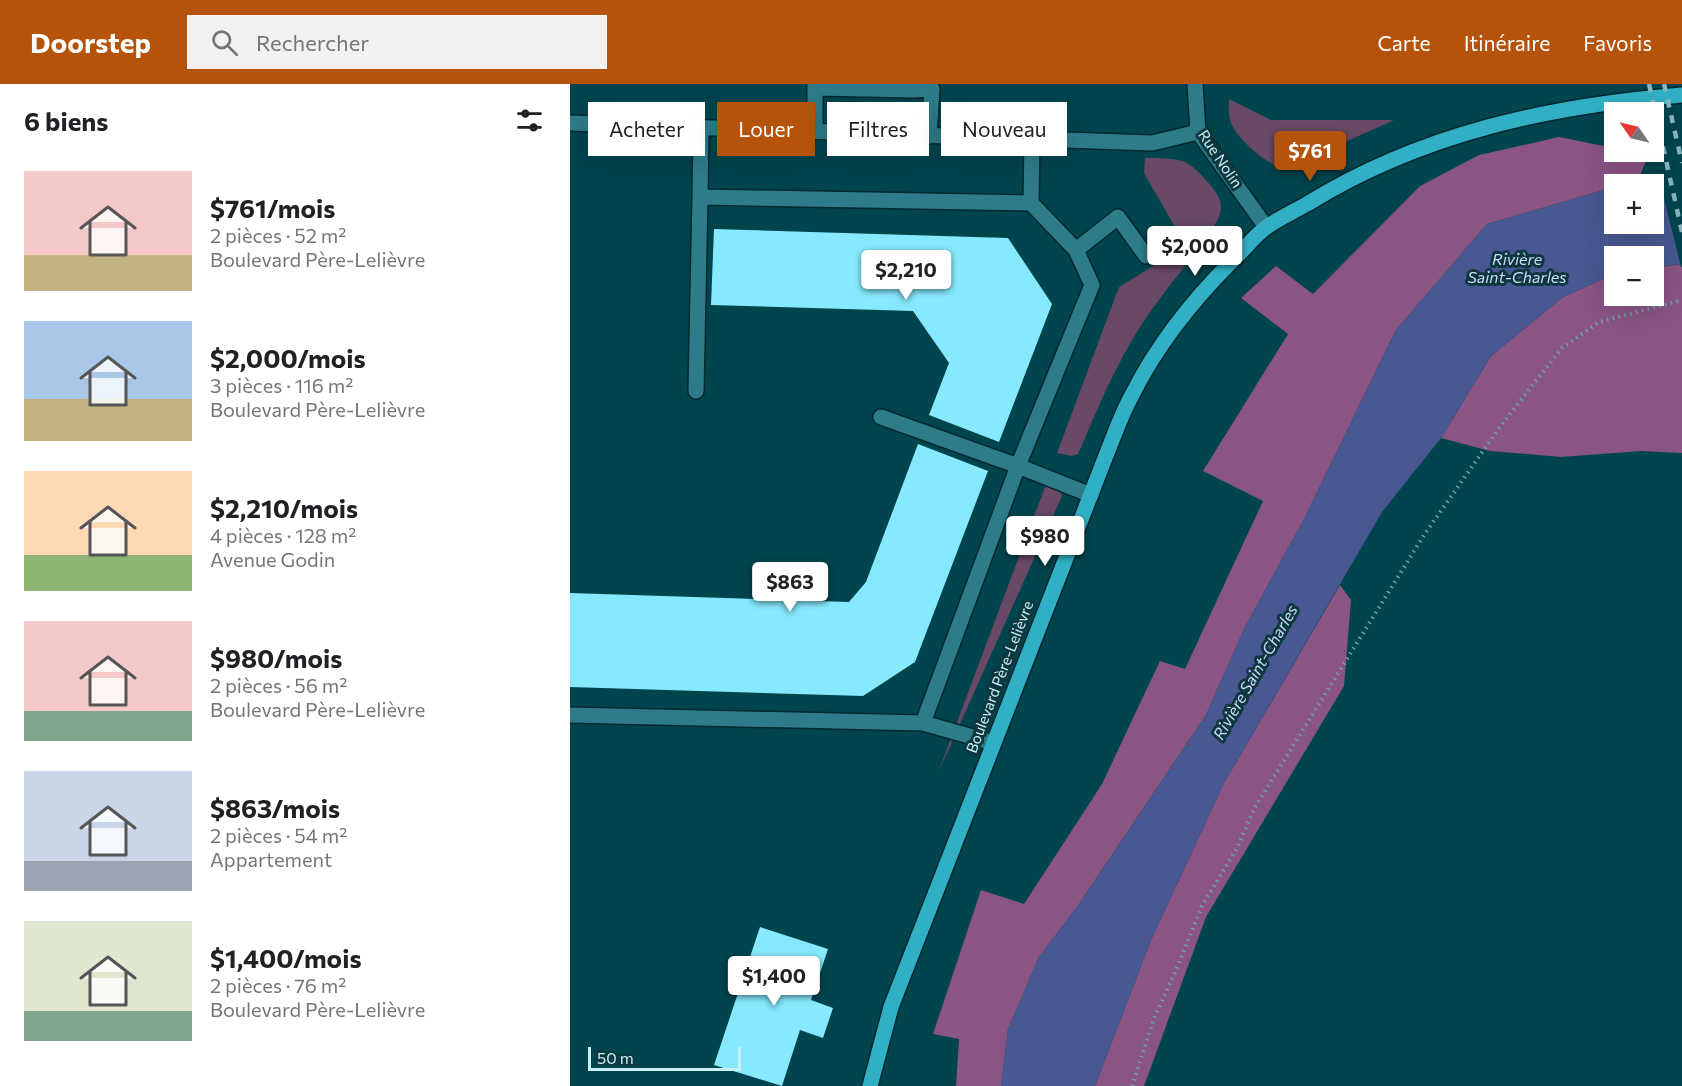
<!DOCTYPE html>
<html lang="fr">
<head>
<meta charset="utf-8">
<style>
  :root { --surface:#fff; --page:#f2f2f2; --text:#202124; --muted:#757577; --accent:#b45309 }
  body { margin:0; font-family:Commissioner,sans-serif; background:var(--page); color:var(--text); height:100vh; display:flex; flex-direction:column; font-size:22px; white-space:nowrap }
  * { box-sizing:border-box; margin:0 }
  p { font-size:20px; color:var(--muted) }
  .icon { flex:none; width:33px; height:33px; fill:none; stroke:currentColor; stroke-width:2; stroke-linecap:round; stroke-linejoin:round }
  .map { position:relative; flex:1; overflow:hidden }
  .details { display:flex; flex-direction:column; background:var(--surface); width:570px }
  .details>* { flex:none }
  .banner { position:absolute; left:18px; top:18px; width:570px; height:54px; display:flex; gap:12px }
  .needle { width:39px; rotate:304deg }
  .buttons { position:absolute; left:1034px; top:18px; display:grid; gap:12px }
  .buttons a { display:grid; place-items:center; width:60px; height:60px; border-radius:0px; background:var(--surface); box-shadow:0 6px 24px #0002; font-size:30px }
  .scale { position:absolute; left:18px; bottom:15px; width:153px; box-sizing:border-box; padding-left:6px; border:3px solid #cbeff6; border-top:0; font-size:16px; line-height:21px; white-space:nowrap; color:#cbeff6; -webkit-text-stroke:4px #0e383f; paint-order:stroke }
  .price { position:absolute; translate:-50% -51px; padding:0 14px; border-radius:6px; background:#fff; color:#222; font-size:20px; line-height:39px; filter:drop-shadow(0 2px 3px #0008) }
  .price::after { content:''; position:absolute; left:50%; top:36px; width:18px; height:14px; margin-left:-9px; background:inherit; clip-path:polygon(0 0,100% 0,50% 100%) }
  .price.current { background:var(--accent); color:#fff }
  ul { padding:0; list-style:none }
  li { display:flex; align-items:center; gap:18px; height:150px; padding:0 24px }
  li span { display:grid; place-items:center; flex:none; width:168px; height:120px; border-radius:0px; color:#555 }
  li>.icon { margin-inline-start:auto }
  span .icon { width:72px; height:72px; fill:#fffc; stroke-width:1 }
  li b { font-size:26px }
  h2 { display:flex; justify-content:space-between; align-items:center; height:72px; padding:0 24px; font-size:26px }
  .tag { padding:0 21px; border-radius:0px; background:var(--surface); box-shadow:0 6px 24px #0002; font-size:21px; line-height:54px }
  .tag.current { background:var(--accent); color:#fff }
  header { display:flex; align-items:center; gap:36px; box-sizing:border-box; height:84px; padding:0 30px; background:var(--accent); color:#fff }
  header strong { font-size:28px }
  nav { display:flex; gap:33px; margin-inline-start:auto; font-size:21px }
  .search { width:420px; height:54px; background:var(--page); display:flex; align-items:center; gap:15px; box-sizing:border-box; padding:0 21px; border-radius:0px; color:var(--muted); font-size:22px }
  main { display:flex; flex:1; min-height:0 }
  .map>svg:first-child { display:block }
  .green { fill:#694965 }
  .forest { fill:#8a5483 }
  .water { fill:#495892 }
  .pier { fill:#00444e }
  .building { fill:#86e9fd }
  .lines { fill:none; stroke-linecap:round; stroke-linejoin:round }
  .minor-casing { stroke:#00282f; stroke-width:18 }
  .major-casing { stroke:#00282f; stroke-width:18 }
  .path { stroke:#6ea1a9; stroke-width:4; stroke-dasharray:1.5 4.5; stroke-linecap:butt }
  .minor { stroke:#2e7c8a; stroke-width:15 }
  .major { stroke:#31b0c5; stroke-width:15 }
  .rail { stroke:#87b6be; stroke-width:4.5; stroke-dasharray:8 8; stroke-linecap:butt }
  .labels { text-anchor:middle; stroke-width:6; stroke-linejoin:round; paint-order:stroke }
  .street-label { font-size:15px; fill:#cbeff6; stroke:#0e383f }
  .water-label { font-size:16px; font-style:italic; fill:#ced9fc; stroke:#0e383f }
</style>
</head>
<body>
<header>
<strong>Doorstep</strong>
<div class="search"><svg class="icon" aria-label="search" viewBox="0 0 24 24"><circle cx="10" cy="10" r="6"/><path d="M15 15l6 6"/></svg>Rechercher</div>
<nav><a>Carte</a><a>Itinéraire</a><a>Favoris</a></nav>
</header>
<main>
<section class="details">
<h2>6 biens<svg class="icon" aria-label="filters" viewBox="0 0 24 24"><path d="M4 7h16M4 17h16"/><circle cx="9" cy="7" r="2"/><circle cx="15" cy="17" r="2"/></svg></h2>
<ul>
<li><span style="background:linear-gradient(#f6c9c9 70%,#c2b280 0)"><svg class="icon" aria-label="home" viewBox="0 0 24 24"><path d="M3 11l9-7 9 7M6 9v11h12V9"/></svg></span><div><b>$761/mois</b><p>2 pièces · 52 m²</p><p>Boulevard Père-Lelièvre</p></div></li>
<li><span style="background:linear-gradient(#a9c7e8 65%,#c2b280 0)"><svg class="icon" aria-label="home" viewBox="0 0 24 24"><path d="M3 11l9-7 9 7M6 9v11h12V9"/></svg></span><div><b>$2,000/mois</b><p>3 pièces · 116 m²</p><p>Boulevard Père-Lelièvre</p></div></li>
<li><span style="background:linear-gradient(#ffd9b3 70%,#8fb573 0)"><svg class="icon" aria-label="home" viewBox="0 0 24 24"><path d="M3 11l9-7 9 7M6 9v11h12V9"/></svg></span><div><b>$2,210/mois</b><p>4 pièces · 128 m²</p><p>Avenue Godin</p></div></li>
<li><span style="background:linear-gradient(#f6c9c9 75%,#7fa58c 0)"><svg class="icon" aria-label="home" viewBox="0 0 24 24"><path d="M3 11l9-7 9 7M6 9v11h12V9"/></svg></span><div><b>$980/mois</b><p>2 pièces · 56 m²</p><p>Boulevard Père-Lelièvre</p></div></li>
<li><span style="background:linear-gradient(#c9d6e8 75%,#9aa5b1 0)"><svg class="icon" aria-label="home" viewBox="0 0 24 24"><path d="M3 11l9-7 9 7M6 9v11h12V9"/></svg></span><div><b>$863/mois</b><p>2 pièces · 54 m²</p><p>Appartement</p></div></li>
<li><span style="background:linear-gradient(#dfe7d0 75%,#7fa58c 0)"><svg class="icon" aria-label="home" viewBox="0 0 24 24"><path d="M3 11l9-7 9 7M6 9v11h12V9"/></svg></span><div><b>$1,400/mois</b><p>2 pièces · 76 m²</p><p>Boulevard Père-Lelièvre</p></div></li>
</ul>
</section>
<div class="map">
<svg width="1112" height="1002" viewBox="0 0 1112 1002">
  <rect width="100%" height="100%" fill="#00444e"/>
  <!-- green -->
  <path class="green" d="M659,15L701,36H824L755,67L750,64L715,85C697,81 668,56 661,39C658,31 659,23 659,15Z
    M575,74C587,74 601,74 613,77C623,80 648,107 650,117C653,127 648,136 643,143L645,148C609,188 572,233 548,282C533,310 521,341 508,370L502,372L487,369L549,203L616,162L574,89Z
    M478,395L487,401L492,412L368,689Z"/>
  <!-- forest -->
  <path class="forest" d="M989,53L1044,64V68H1059L1078,71L1068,97L1054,100H1044V103L917,140L826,246L734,435L675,543L636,631L507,823L469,873L438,945L431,1002H386L389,955L363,950L411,806L454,820L532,700L590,577L615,585L693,417L633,387L718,250L671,214L706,182L743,210L850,102L909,71Z
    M1112,180V369L1071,367L991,373L920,367L871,354L921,272L993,213L1044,190V212H1083V184Z
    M770,501L781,516L774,602L636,833L574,1002H525L581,856L654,699Z"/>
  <!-- water -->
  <path class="water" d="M1068,97L1112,106V180L1083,184V172H1044V190L993,213L921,272L871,354L812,428L654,699L581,856L525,1002H431L438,945L469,873L507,823L636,631L675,543L734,435L826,246L917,140L1044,103V140H1083V100H1054Z"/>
  <!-- pier -->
  <path class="pier" d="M1090,98L1112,103V183H1111Z"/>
  <!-- building -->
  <path class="building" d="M144,145L438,154L482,220L429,358L359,331L379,279L343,227L141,221Z
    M348,360L418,387L345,578L293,612L0,603V509L279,518L296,498Z
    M190,843L258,865L241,916L263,924L253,954L230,946L212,1002L144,981Z"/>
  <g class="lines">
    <defs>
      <path id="minor" d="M343,0V6L362,5L359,52
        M625,0L628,48L696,143
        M245,4L343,6
        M0,39L582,59L628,48
        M131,44L130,113L461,119L506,166
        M245,47V0
        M461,119L462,54
        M126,307L130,113
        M311,333L448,382L522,201L506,166L548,133L576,172
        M0,631L353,639
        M424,659L353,639L448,382L521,411"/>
      <path id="major" d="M300,1002L321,923L537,369C545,349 552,329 562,311C587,261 623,216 662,177C674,166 685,151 698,142C710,134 724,127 737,120C852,49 979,22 1112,11"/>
    </defs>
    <!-- minor casing -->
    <use href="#minor" class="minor-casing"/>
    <!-- major casing -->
    <use href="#major" class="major-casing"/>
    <!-- path -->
    <path class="path" d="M562,1002L585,932L606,886L632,822L667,764L685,723L854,451L932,340L992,264L1029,238L1112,216"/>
    <!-- minor -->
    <use href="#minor" class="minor"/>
    <!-- major -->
    <use href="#major" class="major"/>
    <!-- rail -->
    <path class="rail" d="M1079,0L1112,148
      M1094,0L1112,79"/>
  </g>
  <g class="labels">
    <!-- street labels -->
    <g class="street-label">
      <text transform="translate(650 75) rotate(56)" y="5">Rue Nolin</text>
      <text transform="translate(430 593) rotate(-69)" y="5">Boulevard Père-Lelièvre</text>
    </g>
    <!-- water labels -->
    <g class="water-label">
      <text x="947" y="181">Rivière<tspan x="947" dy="18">Saint-Charles</tspan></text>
      <text transform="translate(685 588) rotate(-60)" y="6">Rivière Saint-Charles</text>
    </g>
  </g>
</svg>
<div class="buttons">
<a><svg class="needle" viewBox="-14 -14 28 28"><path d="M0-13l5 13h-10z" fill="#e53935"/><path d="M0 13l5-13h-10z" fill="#757577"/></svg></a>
<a>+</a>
<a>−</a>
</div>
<div class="scale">50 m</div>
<b class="price current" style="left:740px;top:98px">$761</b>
<b class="price" style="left:625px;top:193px">$2,000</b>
<b class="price" style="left:336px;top:217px">$2,210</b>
<b class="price" style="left:475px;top:483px">$980</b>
<b class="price" style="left:220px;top:529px">$863</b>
<b class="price" style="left:204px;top:923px">$1,400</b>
<div class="banner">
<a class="tag">Acheter</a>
<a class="tag current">Louer</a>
<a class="tag">Filtres</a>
<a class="tag">Nouveau</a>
</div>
</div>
</main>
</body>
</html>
